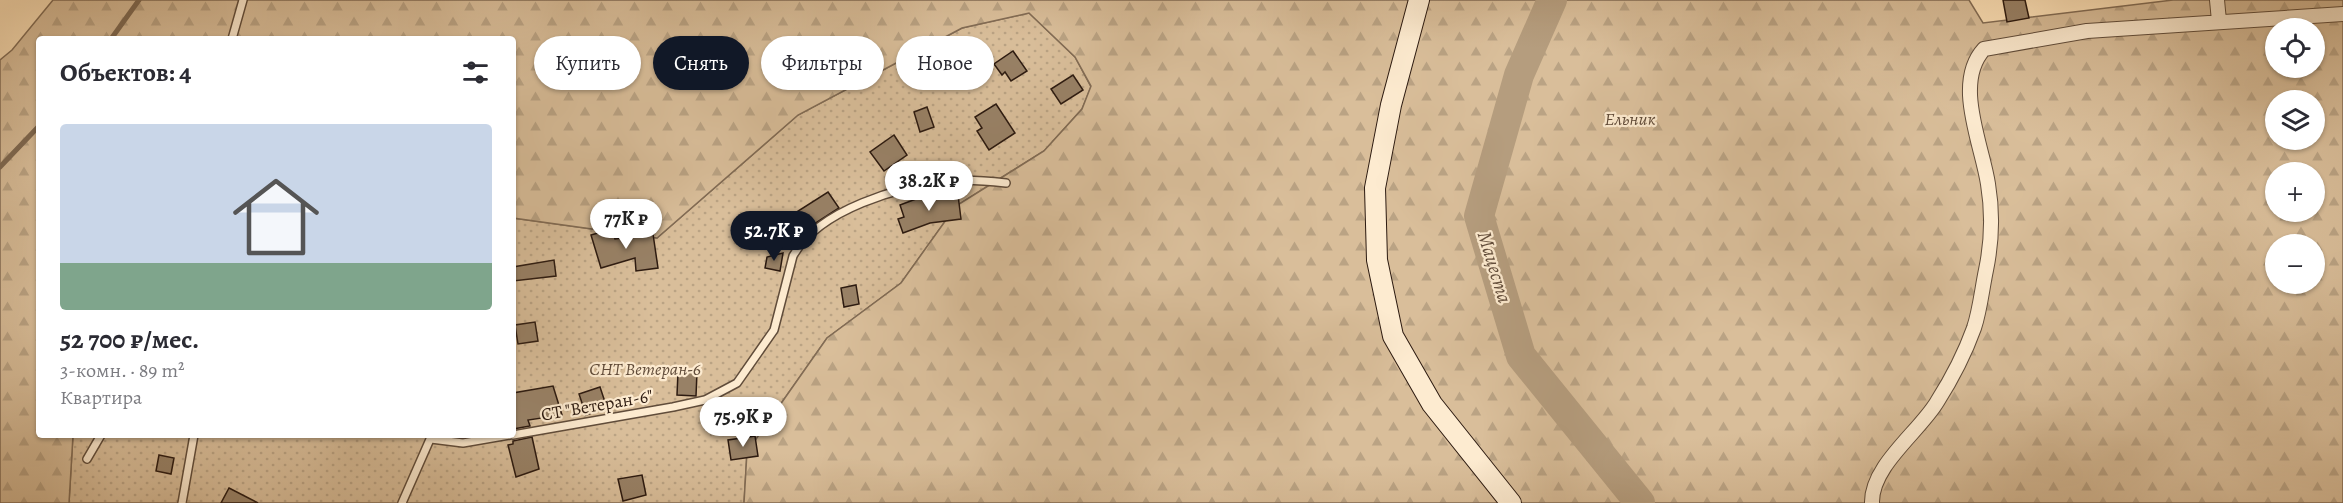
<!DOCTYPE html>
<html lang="ru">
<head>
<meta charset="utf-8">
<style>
  :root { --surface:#fff; --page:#f2f2f3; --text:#2b2b33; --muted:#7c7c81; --line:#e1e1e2; --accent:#111827 }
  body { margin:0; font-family:Alegreya,serif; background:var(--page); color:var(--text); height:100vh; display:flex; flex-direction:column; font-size:22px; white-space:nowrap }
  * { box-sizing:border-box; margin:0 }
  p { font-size:20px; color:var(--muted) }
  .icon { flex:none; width:33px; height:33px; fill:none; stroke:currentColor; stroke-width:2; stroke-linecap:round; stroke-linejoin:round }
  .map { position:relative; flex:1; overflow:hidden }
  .details { position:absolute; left:36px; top:36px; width:480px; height:402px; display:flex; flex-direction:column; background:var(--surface); border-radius:6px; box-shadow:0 2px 4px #0004 }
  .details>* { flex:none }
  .top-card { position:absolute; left:534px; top:36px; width:570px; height:54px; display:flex; gap:12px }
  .tools { position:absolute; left:2265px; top:18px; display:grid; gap:12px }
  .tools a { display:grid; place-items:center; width:60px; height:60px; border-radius:50%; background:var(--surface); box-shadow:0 2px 4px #0004; font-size:30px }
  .price { position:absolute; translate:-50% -51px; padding:0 14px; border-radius:21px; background:#fff; color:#222; font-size:20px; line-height:39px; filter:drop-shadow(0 2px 3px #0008) }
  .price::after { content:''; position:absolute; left:50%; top:36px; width:18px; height:14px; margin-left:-9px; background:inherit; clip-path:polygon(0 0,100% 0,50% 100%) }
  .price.selected { background:var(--accent); color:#fff }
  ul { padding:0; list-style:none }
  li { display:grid; align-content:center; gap:12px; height:318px; padding:0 24px }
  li+li { border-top:2px solid var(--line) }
  li span { display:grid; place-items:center; height:186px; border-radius:6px; color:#555 }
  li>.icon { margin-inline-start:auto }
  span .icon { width:108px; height:108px; fill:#fffc; stroke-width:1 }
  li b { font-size:26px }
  h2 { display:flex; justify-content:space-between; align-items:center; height:72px; padding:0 24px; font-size:26px }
  .pill { padding:0 21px; border-radius:27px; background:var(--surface); box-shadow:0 2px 4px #0004; font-size:21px; line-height:54px }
  .pill.selected { background:var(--accent); color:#fff }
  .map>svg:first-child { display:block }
  .grass { fill:url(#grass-dots); stroke:#826c55; stroke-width:1.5 }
  .forest { fill:url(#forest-firs); stroke:#826c55; stroke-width:1.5; fill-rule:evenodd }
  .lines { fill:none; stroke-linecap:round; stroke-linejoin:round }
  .stream { stroke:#7e6952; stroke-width:5 }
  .river { stroke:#b59d7e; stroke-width:30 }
  .building { fill:#988166; stroke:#2c1a10; stroke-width:1.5 }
  .lane-casing { stroke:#604c3a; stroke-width:10 }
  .street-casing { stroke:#604c3a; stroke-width:16 }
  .secondary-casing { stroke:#2c1a10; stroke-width:22 }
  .lane { stroke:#fdebd0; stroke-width:7 }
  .street { stroke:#fdebd0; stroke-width:14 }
  .secondary { stroke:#fdebd0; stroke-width:20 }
  .labels { text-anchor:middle; stroke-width:4.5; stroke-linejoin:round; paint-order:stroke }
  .park-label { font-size:18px; font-style:italic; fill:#604b39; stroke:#fdebd0 }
  .street-label { font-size:18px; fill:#2c1a10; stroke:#fdebd0 }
  .water-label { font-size:20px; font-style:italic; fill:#634e3c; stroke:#fdebd0 }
</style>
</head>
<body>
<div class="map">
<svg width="2343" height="503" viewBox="0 0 2343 503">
  <defs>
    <pattern id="grass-dots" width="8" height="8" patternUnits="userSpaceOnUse" patternTransform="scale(1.5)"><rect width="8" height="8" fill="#d9be9a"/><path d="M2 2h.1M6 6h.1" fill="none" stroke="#baa384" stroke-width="1.8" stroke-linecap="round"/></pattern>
    <pattern id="forest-firs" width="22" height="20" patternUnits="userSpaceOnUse" patternTransform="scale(1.5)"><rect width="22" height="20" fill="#d9be9a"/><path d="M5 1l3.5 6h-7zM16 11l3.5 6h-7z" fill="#baa384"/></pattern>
  </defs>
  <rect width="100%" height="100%" fill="#fce0b6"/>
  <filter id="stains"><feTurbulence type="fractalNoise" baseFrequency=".00333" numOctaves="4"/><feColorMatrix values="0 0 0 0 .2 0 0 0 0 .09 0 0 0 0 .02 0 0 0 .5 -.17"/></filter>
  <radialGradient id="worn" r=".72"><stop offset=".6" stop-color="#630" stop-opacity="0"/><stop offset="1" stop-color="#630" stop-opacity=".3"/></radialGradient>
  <!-- grass -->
  <path class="grass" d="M1029,13L1075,57L1091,87L1082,109L1044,151L956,206L901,283L827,338L747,452L744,503H69L73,435H513V218L657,238L798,115L962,28Z"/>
  <!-- forest -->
  <path class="forest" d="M53,0H1969L1983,23L2173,0H2343V503H744L747,452L827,338L901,283L956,206L1044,151L1082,109L1091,86L1075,57L1029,13L962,28L798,115L657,238L513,218V39H39V435H73L69,503H0V60L12,50ZM2276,28H2314V68H2276ZM2276,100H2314V140H2276ZM2276,172H2314V212H2276ZM2276,244H2314V284H2276Z"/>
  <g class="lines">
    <!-- stream -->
    <path class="stream" d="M111,39L139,0
      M0,167L39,126"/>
    <!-- river -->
    <path class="river" d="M1552,0L1519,75L1479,216L1521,356L1640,503"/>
  </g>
  <!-- building -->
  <path class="building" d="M2003,0H2025L2029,18L2007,22Z
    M1013,51L1027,71L1011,81L1005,72L1002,75L994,64Z
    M1073,75L1083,90L1061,104L1051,89Z
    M996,104L1015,133L989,150L977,131L982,128L975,117Z
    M927,107L934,127L920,132L914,112Z
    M894,135L907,155L884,171L870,152Z
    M828,192L839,208L805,230H797L791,222L795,213Z
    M958,195L961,219L930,223L903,233L898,219L904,217L900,205L916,199Z
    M612,229L615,239L653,234L658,268L636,271L635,258L601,268L591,235Z
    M783,253L780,271L765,268L767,257Z
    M554,260L556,276L513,281V267Z
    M856,285L859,304L844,307L841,288Z
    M535,322L538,341L518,344L515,325Z
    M678,372H697L696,396L677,395Z
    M553,386L562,415L528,420L530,426L513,429V393Z
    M600,387L607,408L586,415L579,394Z
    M755,436L758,456L731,460L728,440Z
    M532,437L539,469L516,477L508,445L513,444V441Z
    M159,455L174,458L171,474L156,471Z
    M642,475L646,495L623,501L618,479Z
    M229,488L258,503H221Z"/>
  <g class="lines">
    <defs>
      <path id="lane" d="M232,39L243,0
        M513,435L673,407L705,400L737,383L774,330L793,256C819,209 900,186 950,181C968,179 988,181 1006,183
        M431,439L463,443L510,435
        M87,459L101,435
        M182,503L194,435
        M402,503L431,437"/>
      <path id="street" d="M2217,0L2219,21
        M1872,503C1871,466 1919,432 1937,402C1951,380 1965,353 1974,328C1980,310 1982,289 1986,270C1992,241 1993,214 1988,184C1982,144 1953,83 1984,49L2087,31L2343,14"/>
      <path id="secondary" d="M1419,0L1391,105L1375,188L1377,260L1393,336L1432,404L1511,503"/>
    </defs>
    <!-- lane casing -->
    <use href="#lane" class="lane-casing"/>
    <!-- street casing -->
    <use href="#street" class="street-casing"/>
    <!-- secondary casing -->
    <use href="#secondary" class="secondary-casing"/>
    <!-- lane -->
    <use href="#lane" class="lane"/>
    <!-- street -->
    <use href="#street" class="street"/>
    <!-- secondary -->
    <use href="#secondary" class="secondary"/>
  </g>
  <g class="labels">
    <!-- park labels -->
    <g class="park-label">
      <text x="1630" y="125">Ельник</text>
      <text x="645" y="375">СНТ Ветеран-6</text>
    </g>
    <!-- street labels -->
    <g class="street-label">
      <text transform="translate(597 405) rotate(-10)" y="6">СТ "Ветеран-6"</text>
    </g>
    <!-- water labels -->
    <g class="water-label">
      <text transform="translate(1495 267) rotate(73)" y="7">Мацеста</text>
    </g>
  </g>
  <rect width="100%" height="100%" filter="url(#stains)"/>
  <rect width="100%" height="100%" fill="url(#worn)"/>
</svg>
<div class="tools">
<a><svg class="icon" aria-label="locate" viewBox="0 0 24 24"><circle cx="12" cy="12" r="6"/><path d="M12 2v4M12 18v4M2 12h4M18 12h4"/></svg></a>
<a><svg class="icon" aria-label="layers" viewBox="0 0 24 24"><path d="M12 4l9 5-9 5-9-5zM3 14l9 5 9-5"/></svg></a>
<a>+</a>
<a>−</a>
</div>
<b class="price" style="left:929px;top:212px">38.2K ₽</b>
<b class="price" style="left:626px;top:250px">77K ₽</b>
<b class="price selected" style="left:774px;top:262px">52.7K ₽</b>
<b class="price" style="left:743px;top:448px">75.9K ₽</b>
<div class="top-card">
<a class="pill">Купить</a>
<a class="pill selected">Снять</a>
<a class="pill">Фильтры</a>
<a class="pill">Новое</a>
</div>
<section class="details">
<h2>Объектов: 4<svg class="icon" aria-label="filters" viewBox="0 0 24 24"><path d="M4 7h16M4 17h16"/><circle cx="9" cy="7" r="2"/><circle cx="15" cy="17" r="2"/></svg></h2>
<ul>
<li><span style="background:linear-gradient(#c9d6e8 75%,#7fa58c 0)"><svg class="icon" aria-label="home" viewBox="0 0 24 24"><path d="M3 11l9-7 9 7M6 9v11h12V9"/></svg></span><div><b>52 700 ₽/мес.</b><p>3-комн. · 89 m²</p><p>Квартира</p></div></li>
</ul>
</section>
</div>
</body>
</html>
